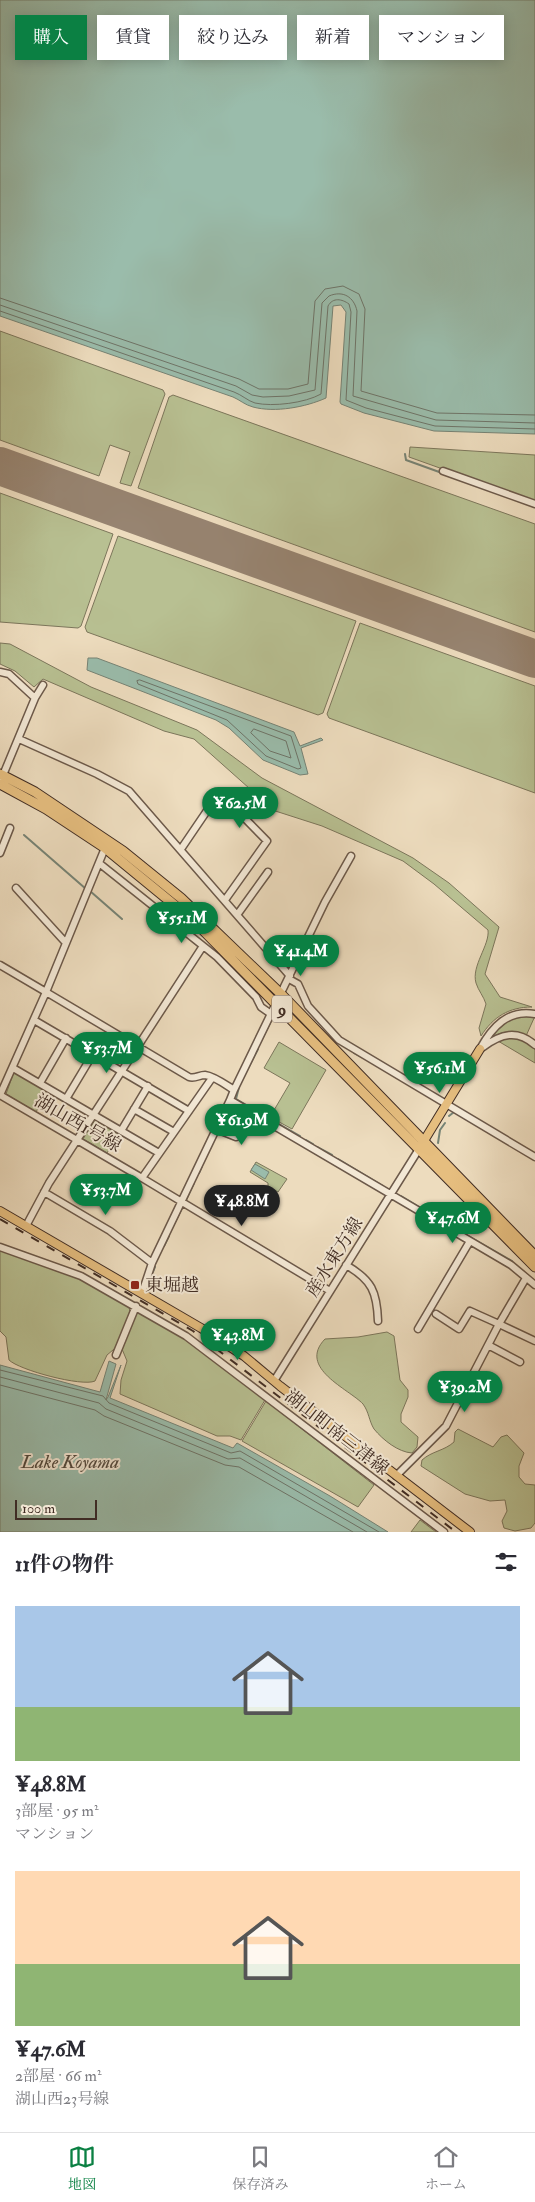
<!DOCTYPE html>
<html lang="ja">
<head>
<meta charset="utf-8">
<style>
  :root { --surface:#fff; --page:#f7f7f7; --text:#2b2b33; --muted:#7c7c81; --line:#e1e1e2; --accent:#0b8043 }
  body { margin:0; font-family:"IM FELL Double Pica","Noto Serif JP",serif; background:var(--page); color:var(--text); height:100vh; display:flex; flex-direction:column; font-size:19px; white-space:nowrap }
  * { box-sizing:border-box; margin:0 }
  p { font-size:16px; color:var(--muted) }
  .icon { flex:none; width:28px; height:28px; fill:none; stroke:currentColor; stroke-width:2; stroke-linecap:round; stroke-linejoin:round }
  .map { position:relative; height:1532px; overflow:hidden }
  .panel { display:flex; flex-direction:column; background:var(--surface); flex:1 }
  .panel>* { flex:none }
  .guide { position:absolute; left:15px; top:15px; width:505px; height:45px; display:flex; gap:10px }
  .scale { position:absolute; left:15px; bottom:12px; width:82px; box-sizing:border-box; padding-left:5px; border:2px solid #412d24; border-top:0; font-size:14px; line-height:18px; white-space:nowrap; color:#412d24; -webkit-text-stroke:4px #f3e8d5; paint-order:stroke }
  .price { position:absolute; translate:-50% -42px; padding:0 11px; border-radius:18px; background:var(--accent); color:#fff; font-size:16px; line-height:32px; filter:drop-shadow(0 1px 2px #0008) }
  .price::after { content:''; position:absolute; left:50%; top:30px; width:15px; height:11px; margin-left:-8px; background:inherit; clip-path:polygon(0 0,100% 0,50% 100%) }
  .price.selected { background:#222; color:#fff }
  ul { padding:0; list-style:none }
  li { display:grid; align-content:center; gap:10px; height:265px; padding:0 15px }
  li span { display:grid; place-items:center; height:155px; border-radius:0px; color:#555 }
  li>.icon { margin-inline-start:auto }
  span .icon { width:90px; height:90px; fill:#fffc; stroke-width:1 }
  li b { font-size:21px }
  h2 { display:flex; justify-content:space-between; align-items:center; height:60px; padding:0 15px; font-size:21px }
  .chip { padding:0 18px; border-radius:0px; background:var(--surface); box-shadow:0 2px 12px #0003; font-size:18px; line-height:45px }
  .chip.selected { background:var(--accent); color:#fff }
  .menu { display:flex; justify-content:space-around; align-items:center; height:70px; border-top:1px solid var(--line); background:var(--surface); font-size:14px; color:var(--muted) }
  .menu a { display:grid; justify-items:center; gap:2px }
  .menu .selected { color:var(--accent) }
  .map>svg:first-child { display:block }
  .green { fill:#b8c092; stroke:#7c765b }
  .water { fill:#9abcab; stroke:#768375 }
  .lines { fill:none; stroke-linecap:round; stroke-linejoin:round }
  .shore { stroke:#6e7468; stroke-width:1 }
  .stream { stroke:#768375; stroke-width:2 }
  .runway { stroke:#978471; stroke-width:38 }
  .minor-casing { stroke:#6c594a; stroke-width:9 }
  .major-casing { stroke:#412d24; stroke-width:10 }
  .highway-casing { stroke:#412d24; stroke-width:11 }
  .minor { stroke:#f3e8d5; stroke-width:6 }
  .major { stroke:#e6be7f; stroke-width:8 }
  .highway { stroke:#e6be7f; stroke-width:9 }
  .rail { stroke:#412d24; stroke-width:2; stroke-dasharray:9 9; stroke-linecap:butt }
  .poi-dot { fill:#8f2418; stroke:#f3e8d5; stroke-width:2 }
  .labels { text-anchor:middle; stroke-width:4; stroke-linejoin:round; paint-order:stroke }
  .shield { fill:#f3e8d5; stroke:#766559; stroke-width:1 }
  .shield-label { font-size:16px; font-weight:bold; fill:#412d24 }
  .street-label { font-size:18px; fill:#412d24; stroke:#f3e8d5 }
  .poi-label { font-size:18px; fill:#412d24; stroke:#f3e8d5; text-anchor:start }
  .water-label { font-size:19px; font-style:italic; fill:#534a3f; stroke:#f3e8d5 }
</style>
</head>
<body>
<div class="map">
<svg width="535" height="1532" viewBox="0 0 535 1532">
  <rect width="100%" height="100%" fill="#eddcbe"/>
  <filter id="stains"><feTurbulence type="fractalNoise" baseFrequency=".004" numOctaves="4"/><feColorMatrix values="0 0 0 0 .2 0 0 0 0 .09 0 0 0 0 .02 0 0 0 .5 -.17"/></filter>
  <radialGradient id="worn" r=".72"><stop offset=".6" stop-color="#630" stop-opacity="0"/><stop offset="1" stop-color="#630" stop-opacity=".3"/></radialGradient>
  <!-- green -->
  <path class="green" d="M0,331L163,390L165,394L131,486L120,483L130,452L110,445L99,476L0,440Z
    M173,395L535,524V632L138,488L169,397Z
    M410,447L535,455V502L409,457Z
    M0,493L113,534L81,626L78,628L0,622Z
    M118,536L356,621L323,713L318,715L87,632L85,627Z
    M360,623L535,686V793L329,718L327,714Z
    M0,643L10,644L91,687L197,730L262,778L413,858L449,883L499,927L485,974L500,997L532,1007C509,1007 493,1017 481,1036L479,1028L486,1004C484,997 478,990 476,983C471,966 490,945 488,930L434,884L403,861L322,826L266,808L259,797L194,739L164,731L43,679L34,687L15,671L0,664Z
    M516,1016H535L526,1036C514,1029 501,1031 489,1039L494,1030Z
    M500,1038C515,1038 524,1038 535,1050V1063L498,1041Z
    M279,1042L326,1070L292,1129L270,1117L290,1083L264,1068Z
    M14,1072L47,1092L36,1112L6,1094Z
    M95,1120L118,1134L107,1153L83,1139Z
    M256,1162L287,1179L278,1192L268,1186V1183L250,1172Z
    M0,1250L85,1281L129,1306L130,1313L119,1345L107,1355L95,1381C82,1387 19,1370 9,1360L6,1337L0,1331Z
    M137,1311L183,1338L265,1400L241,1440L230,1436H217L120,1394L121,1380L127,1361L122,1349Z
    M387,1332L394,1336L400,1380L408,1390V1397L401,1414V1422L418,1437L417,1447L412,1453C398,1452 383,1440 374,1429C369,1421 369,1412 363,1404C349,1389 297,1368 325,1339L358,1337Z
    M266,1401L374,1485L358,1507L242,1441Z
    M458,1429L493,1447L501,1437L507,1435L524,1453L519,1466V1477L525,1484L535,1485V1523L531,1528L515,1531L504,1528L502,1521L507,1511L505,1500L490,1501L465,1494L421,1466L422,1460C432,1451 444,1451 454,1442L455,1432Z
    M420,1520L436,1532H411Z"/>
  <!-- water -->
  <path class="water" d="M0,0H535V434L434,431L364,413L341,404L340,402L346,312L341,305L333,306L326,398C306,407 275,413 253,407C245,405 240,400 233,397L0,316Z
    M88,658H97L294,732L300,746L321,738L323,740L301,748L308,774L300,775L263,760L229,728L216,720L87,670Z
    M255,1164L269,1172L265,1179L251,1170Z
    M109,1361L116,1364L106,1400L108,1397L121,1365L110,1398L233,1448L237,1443L330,1496L388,1532H0V1365L100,1392Z"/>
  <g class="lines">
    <!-- shore -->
    <path class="shore" d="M0,298L239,379L259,389H288L308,384L315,301L325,289L343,286L359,294L365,309L361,391L437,413L535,415
      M0,305L236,386L252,395L263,397L289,396L315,390L322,303L329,296C343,290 354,297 357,311L353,396L436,420L535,423
      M0,311L234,392C242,395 248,401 255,403C273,407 305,403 321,394L328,306C333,297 342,299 349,304L351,312L346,400L366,408L435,426L535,429
      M140,680L291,736L301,768L298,769L266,756L227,720L138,684L137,681Z
      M254,729L286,741L291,758L270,751L251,733Z
      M0,1370L103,1396L109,1403L231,1453L240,1451L379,1532
      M0,1377L99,1403L106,1409L228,1459L240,1458L367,1532
      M0,1385L95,1410L104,1416L225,1465L239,1467L353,1532"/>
    <!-- stream -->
    <path class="stream" d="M405,454L406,460L442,473
      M24,835L86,889
      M90,891L122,919
      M260,1043L273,1017
      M354,1053L363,1058
      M243,1078L258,1049
      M239,1087L236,1099L262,1114
      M265,1116L300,1136
      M449,1116L454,1112
      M306,1140L313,1144
      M438,1143L440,1130L445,1123
      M317,1147L332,1155
      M338,1159L383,1186
      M199,1173L202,1166
      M401,1196L426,1211
      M185,1202L194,1183
      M445,1222L458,1229
      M170,1232L182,1208
      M465,1234L512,1261
      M164,1246L169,1236
      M153,1272L155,1267
      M149,1285L150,1281"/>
    <!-- runway -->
    <path class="runway" d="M0,466L535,659"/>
    <defs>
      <path id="minor" d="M443,471L535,504
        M0,672L9,674L35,698
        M19,739L97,774L129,791L290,976
        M1,780L35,698L43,685
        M181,849L217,796L222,795L267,841L225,900
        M0,853L10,828
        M99,863L217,957L256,997L261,1007L271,1014
        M16,888L66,943
        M237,915L268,872
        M0,965L46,992L105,848
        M289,979L298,984L308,1006L339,1040L535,1157
        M34,1020L189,1111
        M483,1047C501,1034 517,1029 535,1045
        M480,1049C492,1027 508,1009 535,1014
        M13,1068L159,1153
        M212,1078L142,1178L0,1095L46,992L189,1077C195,1079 199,1075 205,1075C214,1076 226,1085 234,1090L230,1100L511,1265L535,1285
        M40,1083L66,1038
        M234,1090L325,902L351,856
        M66,1099L93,1054
        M134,1109L174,1132
        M216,1129L236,1137L250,1112
        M121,1131L148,1086
        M142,1178L330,1291
        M44,1192L110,1231L152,1263
        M26,1226L49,1183L203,946
        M0,1247L81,1276L186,1336L444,1532
        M346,1265C372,1280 377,1292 378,1321
        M526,1278L499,1324L535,1341
        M142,1293L152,1263L230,1100
        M418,1329L470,1241
        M488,1345L520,1362
        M116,1355L136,1306
        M274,1381L419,1149
        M396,1476L446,1426L499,1324L470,1311L459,1329L436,1314"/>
      <path id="major" d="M419,1149L480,1049
        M0,1211L201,1328L244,1356L280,1386L470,1532"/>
      <path id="highway" d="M0,774L35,792L123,851L181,898L281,994L535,1256
        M0,784L46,809L105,848L194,921L535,1267"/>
    </defs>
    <!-- minor casing -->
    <use href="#minor" class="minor-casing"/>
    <!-- major casing -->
    <use href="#major" class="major-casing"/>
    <!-- highway casing -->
    <use href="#highway" class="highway-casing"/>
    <!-- minor -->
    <use href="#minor" class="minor"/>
    <!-- major -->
    <use href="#major" class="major"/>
    <!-- highway -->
    <use href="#highway" class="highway"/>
    <!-- rail -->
    <path class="rail" d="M0,1219L193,1331L456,1532"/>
  </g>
  <!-- markers -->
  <rect class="poi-dot" x="130" y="1280" width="10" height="10" rx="2.5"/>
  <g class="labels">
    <!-- shield labels -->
    <rect class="shield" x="272" y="995.5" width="20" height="27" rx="4"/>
    <g class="shield-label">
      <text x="282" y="1015">9</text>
    </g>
    <!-- street labels -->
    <g class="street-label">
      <text transform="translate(78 1123) rotate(30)" y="6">湖山西1号線</text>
      <text transform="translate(334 1257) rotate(-58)" y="6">産水東方線</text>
      <text transform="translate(337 1432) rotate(38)" y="6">湖山町南三津線</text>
    </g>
    <!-- poi labels -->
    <g class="poi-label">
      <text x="145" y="1291">東堀越</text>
    </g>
    <!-- water labels -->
    <g class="water-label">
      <text x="70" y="1468">Lake Koyama</text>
    </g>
  </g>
  <rect width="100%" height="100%" filter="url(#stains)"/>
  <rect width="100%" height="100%" fill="url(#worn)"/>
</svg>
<div class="scale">100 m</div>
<b class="price" style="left:240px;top:829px">¥62.5M</b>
<b class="price" style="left:182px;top:944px">¥55.1M</b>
<b class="price" style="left:301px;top:977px">¥41.4M</b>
<b class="price" style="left:107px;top:1074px">¥53.7M</b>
<b class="price" style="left:440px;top:1094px">¥56.1M</b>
<b class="price" style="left:242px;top:1146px">¥61.9M</b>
<b class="price" style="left:106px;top:1216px">¥53.7M</b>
<b class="price selected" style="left:242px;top:1227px">¥48.8M</b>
<b class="price" style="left:453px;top:1244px">¥47.6M</b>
<b class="price" style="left:238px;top:1361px">¥43.8M</b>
<b class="price" style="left:465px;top:1413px">¥39.2M</b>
<div class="guide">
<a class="chip selected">購入</a>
<a class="chip">賃貸</a>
<a class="chip">絞り込み</a>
<a class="chip">新着</a>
<a class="chip">マンション</a>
</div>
</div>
<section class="panel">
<h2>11件の物件<svg class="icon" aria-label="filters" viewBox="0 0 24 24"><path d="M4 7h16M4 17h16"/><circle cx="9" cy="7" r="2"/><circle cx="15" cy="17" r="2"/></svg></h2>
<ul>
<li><span style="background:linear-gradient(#a9c7e8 65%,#8fb573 0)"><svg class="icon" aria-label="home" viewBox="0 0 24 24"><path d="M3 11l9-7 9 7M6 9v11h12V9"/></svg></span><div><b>¥48.8M</b><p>3部屋 · 95 m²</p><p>マンション</p></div></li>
<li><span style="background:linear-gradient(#ffd9b3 60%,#8fb573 0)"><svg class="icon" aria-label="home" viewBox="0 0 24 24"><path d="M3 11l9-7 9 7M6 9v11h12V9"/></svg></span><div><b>¥47.6M</b><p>2部屋 · 66 m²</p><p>湖山西23号線</p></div></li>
</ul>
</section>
<nav class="menu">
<a class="selected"><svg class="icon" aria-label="map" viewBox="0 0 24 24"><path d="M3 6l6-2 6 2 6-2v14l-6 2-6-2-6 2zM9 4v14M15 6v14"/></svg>地図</a>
<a><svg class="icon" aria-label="saved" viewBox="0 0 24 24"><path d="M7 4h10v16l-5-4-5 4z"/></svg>保存済み</a>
<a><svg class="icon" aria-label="home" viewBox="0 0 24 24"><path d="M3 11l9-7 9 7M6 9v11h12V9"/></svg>ホーム</a>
</nav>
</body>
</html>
